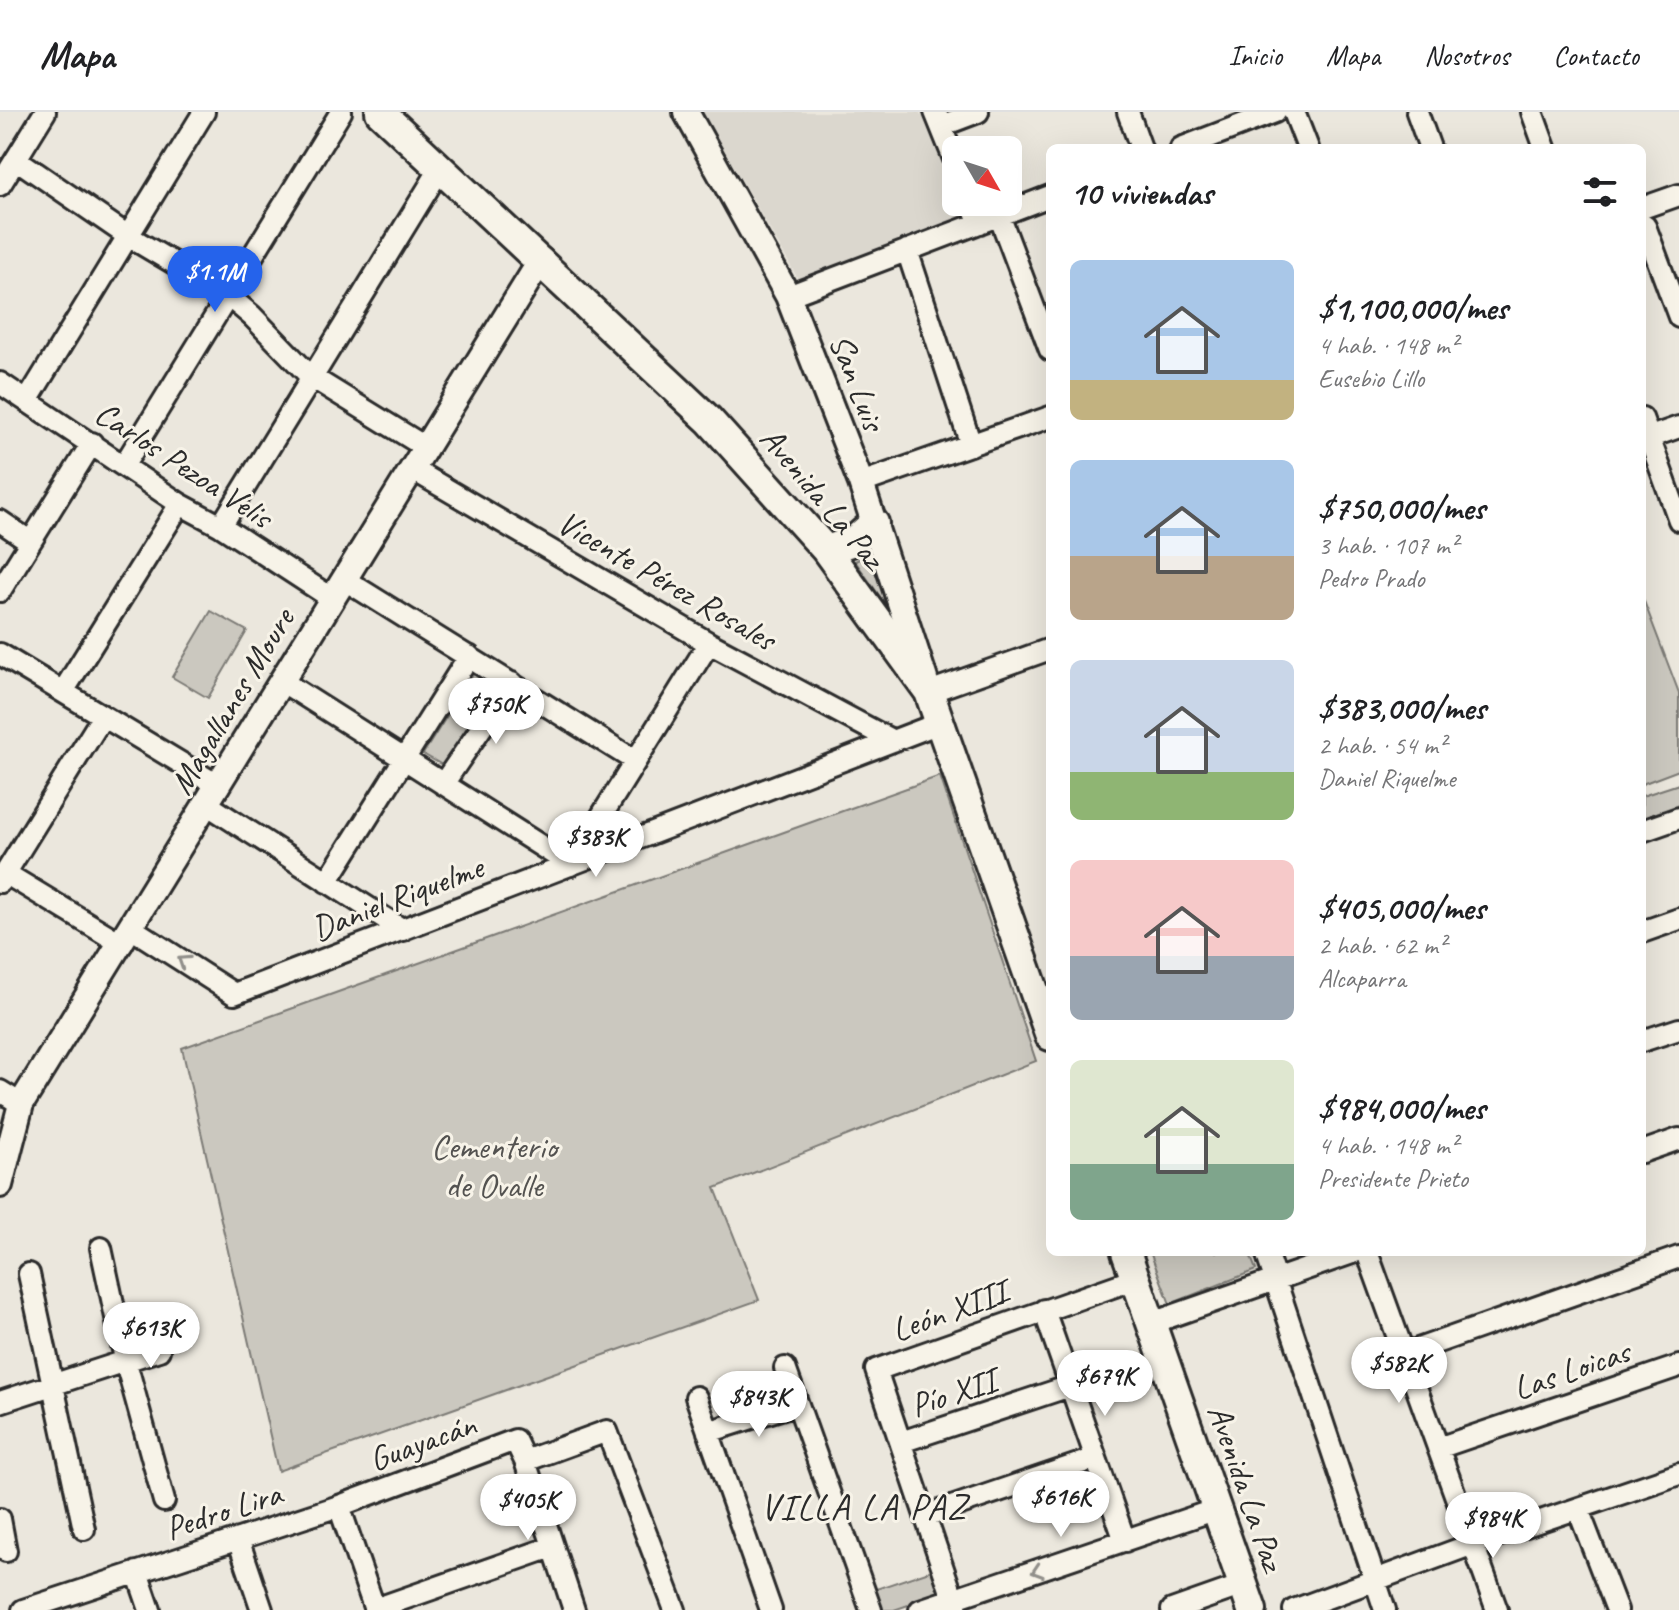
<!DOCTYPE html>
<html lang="es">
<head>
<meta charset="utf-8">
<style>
  :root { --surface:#fff; --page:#f6f6f6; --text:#202124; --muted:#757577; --line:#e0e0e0; --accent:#2563eb }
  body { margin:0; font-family:Caveat,sans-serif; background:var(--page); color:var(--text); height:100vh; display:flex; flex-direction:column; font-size:30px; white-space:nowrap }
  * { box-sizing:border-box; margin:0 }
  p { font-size:26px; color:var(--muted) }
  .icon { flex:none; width:44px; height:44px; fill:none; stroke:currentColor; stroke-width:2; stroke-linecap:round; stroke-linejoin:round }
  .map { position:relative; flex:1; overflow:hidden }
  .details { position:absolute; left:1046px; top:32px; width:600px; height:1112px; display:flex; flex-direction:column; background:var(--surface); border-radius:12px; box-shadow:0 8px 32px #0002 }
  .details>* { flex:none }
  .needle { width:52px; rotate:129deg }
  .controls { position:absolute; left:942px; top:24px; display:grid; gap:16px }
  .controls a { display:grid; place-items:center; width:80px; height:80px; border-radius:12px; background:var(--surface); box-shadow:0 8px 32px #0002; font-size:40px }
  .price { position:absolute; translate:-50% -68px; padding:0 18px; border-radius:28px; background:#fff; color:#222; font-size:26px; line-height:52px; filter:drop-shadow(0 2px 4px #0008) }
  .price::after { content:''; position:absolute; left:50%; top:48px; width:24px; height:18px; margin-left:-12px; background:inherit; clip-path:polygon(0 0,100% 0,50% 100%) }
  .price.current { background:var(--accent); color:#fff }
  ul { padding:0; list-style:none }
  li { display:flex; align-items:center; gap:24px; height:200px; padding:0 24px }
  li span { display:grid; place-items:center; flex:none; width:224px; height:160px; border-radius:12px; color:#555 }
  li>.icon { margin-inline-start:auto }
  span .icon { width:96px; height:96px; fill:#fffc; stroke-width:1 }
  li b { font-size:34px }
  h2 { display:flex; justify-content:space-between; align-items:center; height:96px; padding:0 24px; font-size:34px }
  header { display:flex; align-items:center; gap:48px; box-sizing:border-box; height:112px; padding:0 40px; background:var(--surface); border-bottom:2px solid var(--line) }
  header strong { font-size:38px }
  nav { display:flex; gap:44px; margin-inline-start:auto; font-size:28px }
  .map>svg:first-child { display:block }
  .built { fill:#dbd7ce }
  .green { fill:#cbc8bf; stroke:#7b7a75; stroke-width:2 }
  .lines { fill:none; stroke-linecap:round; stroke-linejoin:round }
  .minor-casing { stroke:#2b2b2b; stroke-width:26 }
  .tertiary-casing { stroke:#2b2b2b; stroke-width:30 }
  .secondary-casing { stroke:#2b2b2b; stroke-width:34 }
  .minor { stroke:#f7f3e8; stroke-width:20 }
  .tertiary { stroke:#f7f3e8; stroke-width:24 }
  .secondary { stroke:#f7f3e8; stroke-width:28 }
  .oneway { stroke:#918f8a }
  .labels { text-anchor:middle; stroke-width:6; stroke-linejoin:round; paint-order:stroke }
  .street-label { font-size:34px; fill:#2b2b2b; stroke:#f7f3e8 }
  .park-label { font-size:34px; fill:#535250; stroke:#f7f3e8 }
  .neighbourhood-label { font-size:36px; letter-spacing:2px; fill:#2b2b2b; stroke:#f7f3e8 }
</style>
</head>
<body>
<header>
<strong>Mapa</strong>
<nav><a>Inicio</a><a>Mapa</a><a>Nosotros</a><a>Contacto</a></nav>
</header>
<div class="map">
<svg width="1679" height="1498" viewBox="0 0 1679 1498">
  <rect width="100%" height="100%" fill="#ebe7dd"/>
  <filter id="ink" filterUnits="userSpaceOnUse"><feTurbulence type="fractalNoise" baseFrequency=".0125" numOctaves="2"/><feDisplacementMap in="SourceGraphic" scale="16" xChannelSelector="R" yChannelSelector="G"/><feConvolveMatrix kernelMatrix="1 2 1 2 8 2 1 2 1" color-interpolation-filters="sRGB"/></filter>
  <g filter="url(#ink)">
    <!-- built -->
    <path class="built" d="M703,0H919L941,29L956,66V90H966L973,108L802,174Z"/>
    <!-- green -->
    <path class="green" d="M872,441L905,520L855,449Z
      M1642,484L1679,581V658L1642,672Z
      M211,499L247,519L208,586L172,565Z
      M474,561L497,576L444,654L423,642Z
      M940,664L1036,949L715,1076L759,1188L278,1359L182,936Z
      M1679,672V693L1642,706V684Z
      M1150,1140H1249L1256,1158L1170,1192Z
      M932,1458L940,1482L894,1498H880L873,1478Z"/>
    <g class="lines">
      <defs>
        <path id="minor" d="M935,0L956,52
          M1128,0L1141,36
          M1294,0L1308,36
          M1417,0L1430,36
          M1532,0L1545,36
          M941,14L978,0
          M1181,36L1275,0
          M16,47L128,124L226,182L252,204L310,264L425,335
          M0,73L45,0
          M971,90L980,111
          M1642,96L1679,83
          M999,103L1050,238
          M1645,114L1679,205
          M907,138L971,333
          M788,184L1050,84
          M0,271L180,392L221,414L333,487
          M27,289L204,0
          M1642,306L1679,408
          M1642,328L1679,315
          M124,353L341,0
          M412,357L709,531L893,629
          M861,371L1050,305
          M0,409L28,428
          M221,414L440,57
          M345,468L634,648
          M0,479L92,331
          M0,542L219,674
          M283,570L571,753L709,531
          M64,578L180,392
          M929,580L1050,537
          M443,672L512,571
          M208,693L403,818
          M1642,719L1679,706
          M5,761L122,832
          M0,770L103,604
          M327,770L469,544
          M131,816L234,882L942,610
          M1642,820L1679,807
          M1642,929L1679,917
          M0,979L21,992
          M1642,1040L1679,1027
          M101,1136L125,1247L164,1389
          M1266,1140L1385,1498
          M1367,1140L1497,1498
          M29,1162L84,1417
          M1044,1198L1125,1429
          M1152,1211L1355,1140
          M1404,1242L1679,1145
          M785,1256L871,1498
          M696,1285L771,1498
          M0,1290L159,1238
          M708,1320L796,1292
          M901,1330L1070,1274
          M1438,1336L1679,1254
          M525,1349L607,1319L675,1498
          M339,1394L375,1498
          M1578,1397L1617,1498
          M925,1404L1096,1346
          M0,1407L6,1439
          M238,1427L262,1498
          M137,1460L150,1498
          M375,1497L552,1435
          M23,1498L339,1394L515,1328L525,1349L574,1498
          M920,1498L1217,1397
          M957,1498L876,1258L1135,1167
          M1172,1498L1243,1473
          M1294,1498L1473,1432L1679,1362"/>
        <path id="tertiary" d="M686,0L788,184L861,371L925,567
          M0,1073L21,992L541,148"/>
        <path id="secondary" d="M380,0L709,308L826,438L929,580L1050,924
          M826,438L854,429L874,411
          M1126,1140L1252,1498"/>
      </defs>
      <!-- minor casing -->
      <use href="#minor" class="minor-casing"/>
      <!-- tertiary casing -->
      <use href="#tertiary" class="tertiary-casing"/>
      <!-- secondary casing -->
      <use href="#secondary" class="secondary-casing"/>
      <!-- minor -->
      <use href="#minor" class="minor"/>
      <!-- tertiary -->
      <use href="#tertiary" class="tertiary"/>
      <!-- secondary -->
      <use href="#secondary" class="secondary"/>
    </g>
    <!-- one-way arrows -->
    <defs><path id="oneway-chevron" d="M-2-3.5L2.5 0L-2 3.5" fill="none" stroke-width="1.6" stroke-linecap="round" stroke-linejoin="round" transform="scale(2)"/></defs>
    <g class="oneway">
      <use href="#oneway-chevron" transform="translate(183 849) rotate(-147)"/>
      <use href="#oneway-chevron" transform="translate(1037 1459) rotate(162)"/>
    </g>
  </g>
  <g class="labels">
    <!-- street labels -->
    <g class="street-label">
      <text transform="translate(858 270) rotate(69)" y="12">San Luis</text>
      <text transform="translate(184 352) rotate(33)" y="12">Carlos Pezoa Velis</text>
      <text transform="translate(823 385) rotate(50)" y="12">Avenida La Paz</text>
      <text transform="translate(667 468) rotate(30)" y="12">Vicente Pérez Rosales</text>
      <text transform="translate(231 589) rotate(-59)" y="12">Magallanes Moure</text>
      <text transform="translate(397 785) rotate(-21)" y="12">Daniel Riquelme</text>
      <text transform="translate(949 1198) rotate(-20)" y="12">León XIII</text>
      <text transform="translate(1571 1257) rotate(-19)" y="12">Las Loicas</text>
      <text transform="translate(953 1280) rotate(-18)" y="12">Pío XII</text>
      <text transform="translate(422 1329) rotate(-20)" y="12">Guayacán</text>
      <text transform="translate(1247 1375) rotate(71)" y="12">Avenida La Paz</text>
      <text transform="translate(223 1398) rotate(-18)" y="12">Pedro Lira</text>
    </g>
    <!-- park labels -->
    <g class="park-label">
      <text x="494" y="1046">Cementerio<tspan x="494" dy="39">de Ovalle</tspan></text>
    </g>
    <!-- neighbourhood labels -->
    <g class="neighbourhood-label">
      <text x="864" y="1407">VILLA LA PAZ</text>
    </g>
  </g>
</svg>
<div class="controls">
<a><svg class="needle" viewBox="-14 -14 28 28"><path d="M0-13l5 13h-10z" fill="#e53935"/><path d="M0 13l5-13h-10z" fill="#757577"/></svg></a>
</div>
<b class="price current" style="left:215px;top:202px">$1.1M</b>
<b class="price" style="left:496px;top:634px">$750K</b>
<b class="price" style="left:596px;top:767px">$383K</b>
<b class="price" style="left:151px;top:1258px">$613K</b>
<b class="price" style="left:1399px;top:1293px">$582K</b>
<b class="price" style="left:1105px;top:1306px">$679K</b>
<b class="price" style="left:759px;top:1327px">$843K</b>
<b class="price" style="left:1061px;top:1427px">$616K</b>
<b class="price" style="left:528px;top:1430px">$405K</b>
<b class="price" style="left:1493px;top:1448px">$984K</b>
<section class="details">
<h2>10 viviendas<svg class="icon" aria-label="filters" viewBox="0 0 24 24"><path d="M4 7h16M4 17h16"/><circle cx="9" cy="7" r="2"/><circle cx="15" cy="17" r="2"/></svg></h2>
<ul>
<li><span style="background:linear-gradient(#a9c7e8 75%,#c2b280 0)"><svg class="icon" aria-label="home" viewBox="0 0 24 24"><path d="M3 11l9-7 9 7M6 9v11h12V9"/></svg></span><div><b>$1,100,000/mes</b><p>4 hab. · 148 m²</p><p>Eusebio Lillo</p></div></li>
<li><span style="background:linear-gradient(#a9c7e8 60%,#b9a48a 0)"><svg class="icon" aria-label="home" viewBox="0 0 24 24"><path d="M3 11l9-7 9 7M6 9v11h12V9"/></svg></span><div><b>$750,000/mes</b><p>3 hab. · 107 m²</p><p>Pedro Prado</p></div></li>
<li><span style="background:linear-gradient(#c9d6e8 70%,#8fb573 0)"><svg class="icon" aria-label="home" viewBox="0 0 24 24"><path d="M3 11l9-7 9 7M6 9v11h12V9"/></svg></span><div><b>$383,000/mes</b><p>2 hab. · 54 m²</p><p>Daniel Riquelme</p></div></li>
<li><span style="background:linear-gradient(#f6c9c9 60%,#9aa5b1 0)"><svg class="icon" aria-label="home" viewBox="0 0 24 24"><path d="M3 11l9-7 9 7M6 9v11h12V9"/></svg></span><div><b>$405,000/mes</b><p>2 hab. · 62 m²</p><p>Alcaparra</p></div></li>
<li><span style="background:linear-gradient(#dfe7d0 65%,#7fa58c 0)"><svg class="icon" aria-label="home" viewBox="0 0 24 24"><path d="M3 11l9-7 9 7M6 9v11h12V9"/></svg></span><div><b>$984,000/mes</b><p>4 hab. · 148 m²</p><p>Presidente Prieto</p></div></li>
</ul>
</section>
</div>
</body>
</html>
